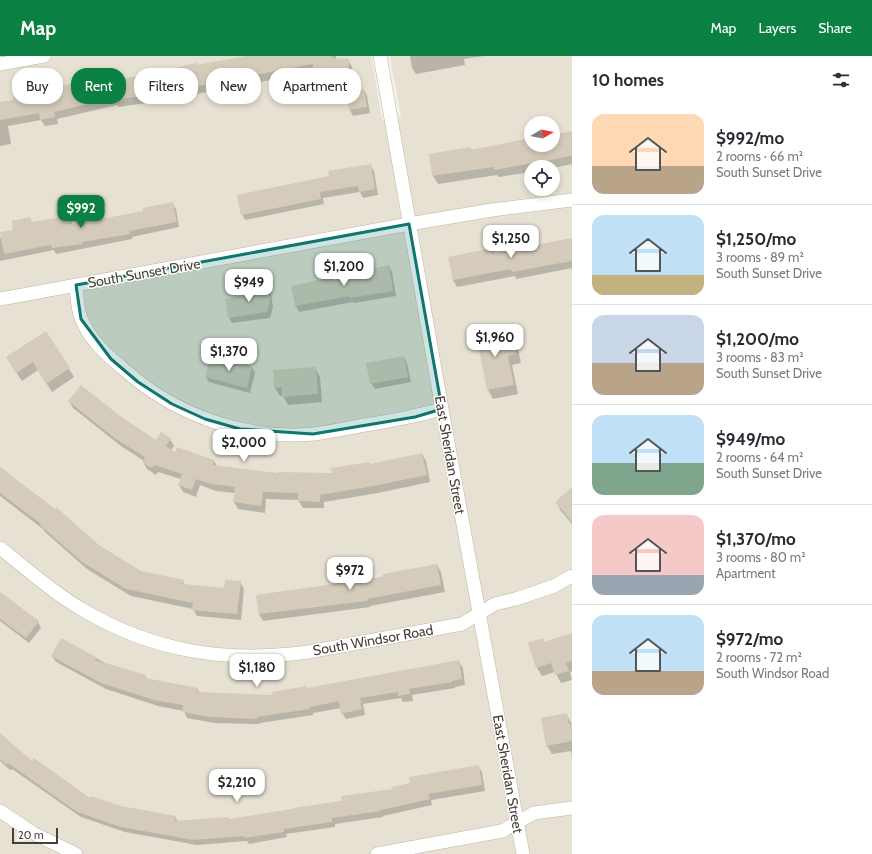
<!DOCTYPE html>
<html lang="en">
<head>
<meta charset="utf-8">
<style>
  :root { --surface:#fff; --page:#f2f2f3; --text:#2b2b33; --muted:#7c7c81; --line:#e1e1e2; --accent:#0b8043 }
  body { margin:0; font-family:Cabin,sans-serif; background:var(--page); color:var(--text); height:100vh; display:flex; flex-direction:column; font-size:15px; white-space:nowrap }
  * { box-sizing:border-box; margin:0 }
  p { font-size:13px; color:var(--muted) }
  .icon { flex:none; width:22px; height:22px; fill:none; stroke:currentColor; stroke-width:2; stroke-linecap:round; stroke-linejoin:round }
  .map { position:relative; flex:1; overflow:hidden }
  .details { display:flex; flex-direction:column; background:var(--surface); width:300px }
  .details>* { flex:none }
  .top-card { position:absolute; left:12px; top:12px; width:380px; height:36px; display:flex; gap:8px }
  .needle { width:26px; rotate:80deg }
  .tools { position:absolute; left:524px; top:60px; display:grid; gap:8px }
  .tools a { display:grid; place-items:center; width:36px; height:36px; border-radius:50%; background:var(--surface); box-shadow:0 2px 6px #0003; font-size:20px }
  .scale { position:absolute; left:12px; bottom:10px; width:46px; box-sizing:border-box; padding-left:4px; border:2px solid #453f34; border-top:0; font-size:11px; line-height:14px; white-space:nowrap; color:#453f34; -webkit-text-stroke:3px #fff; paint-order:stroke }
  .price { position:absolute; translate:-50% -34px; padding:0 9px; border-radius:8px; background:#fff; color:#222; font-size:13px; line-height:26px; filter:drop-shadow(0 1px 2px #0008) }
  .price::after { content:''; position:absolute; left:50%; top:24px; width:12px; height:9px; margin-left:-6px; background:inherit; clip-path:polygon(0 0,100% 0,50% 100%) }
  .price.current { background:var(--accent); color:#fff }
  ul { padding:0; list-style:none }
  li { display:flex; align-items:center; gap:12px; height:100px; padding:0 20px }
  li+li { border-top:1px solid var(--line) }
  li span { display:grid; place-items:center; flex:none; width:112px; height:80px; border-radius:12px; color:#555 }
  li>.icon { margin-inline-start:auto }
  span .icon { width:48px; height:48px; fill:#fffc; stroke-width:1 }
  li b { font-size:17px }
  h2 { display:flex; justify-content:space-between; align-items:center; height:48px; padding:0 20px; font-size:17px }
  .pill { padding:0 14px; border-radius:16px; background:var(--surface); box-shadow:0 2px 6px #0003; font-size:14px; line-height:36px }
  .pill.current { background:var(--accent); color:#fff }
  header { display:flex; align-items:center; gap:24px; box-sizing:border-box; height:56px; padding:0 20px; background:var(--accent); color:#fff }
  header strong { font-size:19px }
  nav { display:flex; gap:22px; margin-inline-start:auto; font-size:14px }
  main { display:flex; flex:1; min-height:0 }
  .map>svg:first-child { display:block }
  .residential { fill:#e6e1d2; fill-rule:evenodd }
  .shadow { fill:#0003 }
  .building { fill:#d4cbba }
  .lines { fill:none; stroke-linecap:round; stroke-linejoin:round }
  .minor-casing { stroke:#beb7a7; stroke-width:14 }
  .minor { stroke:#fff; stroke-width:13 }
  .marked { fill:#0f766e; fill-opacity:0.2; stroke:#0f766e; stroke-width:3; stroke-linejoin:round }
  .labels { text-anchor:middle; stroke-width:3; stroke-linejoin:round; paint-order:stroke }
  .street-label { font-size:14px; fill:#453f34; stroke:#fff }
</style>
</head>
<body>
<header>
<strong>Map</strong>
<nav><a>Map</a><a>Layers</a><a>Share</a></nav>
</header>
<main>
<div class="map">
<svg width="572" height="798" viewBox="0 0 572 798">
  <rect width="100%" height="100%" fill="#f2efe4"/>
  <!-- residential -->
  <path class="residential" d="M0,0H371L382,64L401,60L390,0H572V798H0ZM531,67H553V89H531ZM531,111H553V133H531Z"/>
  <!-- shadow -->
  <path class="shadow" d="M251,0H336V3L348,4L352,11L350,34L316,31L313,25V16L160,45L119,51L117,49L57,63L58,68L45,70L41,64L8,70L11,88L0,90V47L15,44L97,23L99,27L161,17Z
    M410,0H484L464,3L465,9L416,18L412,12Z
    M364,34L367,40L370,57L353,60L350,54L347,37Z
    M572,76V108L553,112L531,111V116L499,121L497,119L438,128L433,120L430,99L470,92L472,94L531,83V89H553V79Z
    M370,109L374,115L378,139L363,142L360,136L323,142L324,148L245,164L242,158L330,120Z
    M172,147L176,153L179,171L132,181V183L56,198L54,194L0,205V182L15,175L30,162L32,167L69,161L73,169L145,156Z
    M572,183V212L516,223L515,220L457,231L453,224L449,202L492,193L495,198Z
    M389,210L392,216L396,240L354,247L353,246L299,256L296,250L292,230L373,219Z
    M267,231L271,237L273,251L270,262L232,267L229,262L247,240Z
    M492,272L498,281L502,280L505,286L513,285L518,293L521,307L512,309L518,338L493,343L488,334L476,275Z
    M46,276L74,321L52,336L38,314L22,325L12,310Z
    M211,301L252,311L255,317L250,337L209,326L206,321Z
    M404,301L407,307L411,326L375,333L371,327Z
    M315,312L320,321L322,346L288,349L283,340H280L275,332Z
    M69,345L120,361L157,385L170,383L174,390L171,394L176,397L214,405L217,410L278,418H333L370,409L422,398L426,405L430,426L378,437L324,446V452H303L298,444L266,443L265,457L238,453L234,446L235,437L216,435L200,429L196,441L183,436L179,429L181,423L158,416L156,419L147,413L143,406L144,405L121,390L73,352Z
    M0,411L99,490L141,516L183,525L185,529L225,533L240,526L244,533L241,564L197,560L193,553L131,540L87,513L45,476L43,473L0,440Z
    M572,432V468L561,455L556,446Z
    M437,509L441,516L445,536L370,550V551L263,565L259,558L257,540L384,521Z
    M0,538L38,566L41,572L29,587L0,565Z
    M572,578V615L570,616L572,624L561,627L555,616L542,620L537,612L529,587L543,583L545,587Z
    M61,583L107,608L145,620L147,623L197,633L200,637L273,640L459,606L463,612L465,629L455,631V632L412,639L413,645L403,646L401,642L363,648L365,659L346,663L342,657L341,652L313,657V659L260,667V668L214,667L187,662L184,655L158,650L106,633L56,606L52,600Z
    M566,658L572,668V700L571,695L552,698L547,690L542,663Z
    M0,678L32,706L91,743L121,751L175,761L178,766L229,764L343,745L394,734L478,710L482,716L485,735L431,744L432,749L383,760V761L335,768V771L286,778L287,781L249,788L247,785L197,789L125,776L81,761L12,713L10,714L0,705Z"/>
  <!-- building -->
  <path class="building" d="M246,0H332V2L349,3L347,28L312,25L313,8L156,38L114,44L113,42L54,56L55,61L40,64L39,57L0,64V46L14,44L13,40L98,22V26L160,17L159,15L197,7V9Z
    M364,33L367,51L349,54L346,36Z
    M572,75V100L494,114L493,111L432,120L429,98L471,91V94L531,82V89H553V79Z
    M371,108L375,133L359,136L358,130L320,136L321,143L241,159L237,139L329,120L328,115Z
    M173,146L177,166L129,175L130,178L82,186L83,188L52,192L51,189L4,198L0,176L13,174L12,165L30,161L31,166L70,160L71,168L80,167L143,155V152Z
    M572,182V205L512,216L511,213L453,224L448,201L492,192L493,197Z
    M389,209L393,235L350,242L349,240L295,250L291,230L333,221L334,224L372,218L371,213Z
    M268,230L270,245L267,256L228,262L225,243L245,239V234Z
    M493,271L495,281L502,279L504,285L514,283L516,298L508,300L514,329L487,334L475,274Z
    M46,275L70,312L46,328L33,306L16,317L6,301Z
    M210,300L252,310L247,332L205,321Z
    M404,300L408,321L370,328L366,307Z
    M316,311L318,338L282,341V331L274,332L273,314Z
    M81,329L120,360L156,384L161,376L171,382L166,390L175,396L177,391L214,404L213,409L277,417L278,416L332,417L331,412L370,406V408L422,397L427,419L374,430L320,439V446L298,445V437L263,436L261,450L233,446L235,431L212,428L196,423L192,434L178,429L182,418L154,409L152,412L142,406L145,401L116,383L68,345Z
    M0,411L55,453L56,451L99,489L141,515L184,524L183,528L224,532L225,524L241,525L237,558L192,554L193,547L126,533L82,506L40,469L41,468L0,437Z
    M572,431V466L555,446Z
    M437,508L441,529L367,543V545L259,558L256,539L383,521V518Z
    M0,536L39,565L26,582L0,563Z
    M572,577V605L566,607L569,615L555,619L551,607L536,612L528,587L543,582L544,586Z
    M61,582L96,601L95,604L146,619L145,622L198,632L197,636L272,639L271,636L307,630V632L459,604L462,623L452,625V626L409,633L410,638L398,640V636L360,642L362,653L341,658L339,645L310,651V653L257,661V663L209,661L182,656L183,649L154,644L101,627L51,600Z
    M567,657L569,668L572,667V685L546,690L541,662Z
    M0,677L32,705L34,702L90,742L91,740L121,750L176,760L175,765L229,761V763L293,753V752L342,745L341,740L393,733L392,731L410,727L409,721L479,709L482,729L428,738L430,743L381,754V755L332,762V766L284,773V776L244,782V780L193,784L121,771L77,756L8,707L7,709L0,703Z"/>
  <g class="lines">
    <defs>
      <path id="minor" d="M380,0L442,353L523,798
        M0,8L44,0
        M76,229C77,240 77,252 81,262C89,284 109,301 126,315C177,360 246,384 314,378C331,376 348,372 365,369C391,365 416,360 442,353
        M0,243L409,168L492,154L572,144
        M0,492C27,513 53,537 83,554C154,596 227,607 308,596L462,568L495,548L516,543L554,530L572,520
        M0,755L33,777L76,798
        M377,798L502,775L534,757L572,752"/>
    </defs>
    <!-- minor casing -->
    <use href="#minor" class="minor-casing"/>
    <!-- minor -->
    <use href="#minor" class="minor"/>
  </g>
  <!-- marked area -->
  <path class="marked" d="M409,168L442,353L415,361L313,378L240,373L205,363L172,348L138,326L111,303L81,263L76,229Z"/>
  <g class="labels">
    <!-- street labels -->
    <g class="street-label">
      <text transform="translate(144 217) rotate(-10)" y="5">South Sunset Drive</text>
      <text transform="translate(450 399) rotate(80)" y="5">East Sheridan Street</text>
      <text transform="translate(373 584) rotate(-10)" y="5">South Windsor Road</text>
      <text transform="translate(508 718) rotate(80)" y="5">East Sheridan Street</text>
    </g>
  </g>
</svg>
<div class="tools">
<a><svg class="needle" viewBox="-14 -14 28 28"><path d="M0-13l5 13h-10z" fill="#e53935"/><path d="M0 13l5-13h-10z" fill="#7c7c81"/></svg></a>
<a><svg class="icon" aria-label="locate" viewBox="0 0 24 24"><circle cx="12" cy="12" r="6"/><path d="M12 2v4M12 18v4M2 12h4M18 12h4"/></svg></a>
</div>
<div class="scale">20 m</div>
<b class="price current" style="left:81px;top:173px">$992</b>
<b class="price" style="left:511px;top:203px">$1,250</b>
<b class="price" style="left:344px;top:231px">$1,200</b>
<b class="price" style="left:249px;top:247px">$949</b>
<b class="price" style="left:495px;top:302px">$1,960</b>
<b class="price" style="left:229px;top:316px">$1,370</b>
<b class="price" style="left:244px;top:407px">$2,000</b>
<b class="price" style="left:350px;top:535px">$972</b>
<b class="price" style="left:257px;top:632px">$1,180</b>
<b class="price" style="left:237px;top:747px">$2,210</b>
<div class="top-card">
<a class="pill">Buy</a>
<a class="pill current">Rent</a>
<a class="pill">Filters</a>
<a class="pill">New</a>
<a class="pill">Apartment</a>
</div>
</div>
<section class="details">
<h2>10 homes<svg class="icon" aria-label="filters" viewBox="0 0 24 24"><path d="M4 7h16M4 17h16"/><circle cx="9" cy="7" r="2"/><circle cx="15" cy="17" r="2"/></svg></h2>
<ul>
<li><span style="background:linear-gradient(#ffd9b3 65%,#b9a48a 0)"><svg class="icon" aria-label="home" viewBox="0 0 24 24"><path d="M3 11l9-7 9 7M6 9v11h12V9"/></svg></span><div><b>$992/mo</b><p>2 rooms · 66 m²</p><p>South Sunset Drive</p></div></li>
<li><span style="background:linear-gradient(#bfe0f5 75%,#c2b280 0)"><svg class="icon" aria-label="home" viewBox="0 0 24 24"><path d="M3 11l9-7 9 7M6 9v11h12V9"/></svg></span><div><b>$1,250/mo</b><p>3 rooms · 89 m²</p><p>South Sunset Drive</p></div></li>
<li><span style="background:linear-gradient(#c9d6e8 60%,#b9a48a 0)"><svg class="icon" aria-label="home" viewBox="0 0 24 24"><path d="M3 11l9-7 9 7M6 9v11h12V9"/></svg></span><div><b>$1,200/mo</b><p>3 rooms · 83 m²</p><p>South Sunset Drive</p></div></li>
<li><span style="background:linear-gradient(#bfe0f5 60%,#7fa58c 0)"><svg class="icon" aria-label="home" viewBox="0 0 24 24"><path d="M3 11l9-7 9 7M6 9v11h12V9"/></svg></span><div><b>$949/mo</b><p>2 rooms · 64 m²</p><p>South Sunset Drive</p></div></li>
<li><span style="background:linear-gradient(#f6c9c9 75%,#9aa5b1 0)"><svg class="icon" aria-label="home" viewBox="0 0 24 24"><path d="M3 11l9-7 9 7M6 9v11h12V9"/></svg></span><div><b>$1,370/mo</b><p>3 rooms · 80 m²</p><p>Apartment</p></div></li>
<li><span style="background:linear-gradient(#bfe0f5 70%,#b9a48a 0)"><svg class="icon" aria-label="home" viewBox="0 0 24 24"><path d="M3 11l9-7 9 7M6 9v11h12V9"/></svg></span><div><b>$972/mo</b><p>2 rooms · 72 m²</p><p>South Windsor Road</p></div></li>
</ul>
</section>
</main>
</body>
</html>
